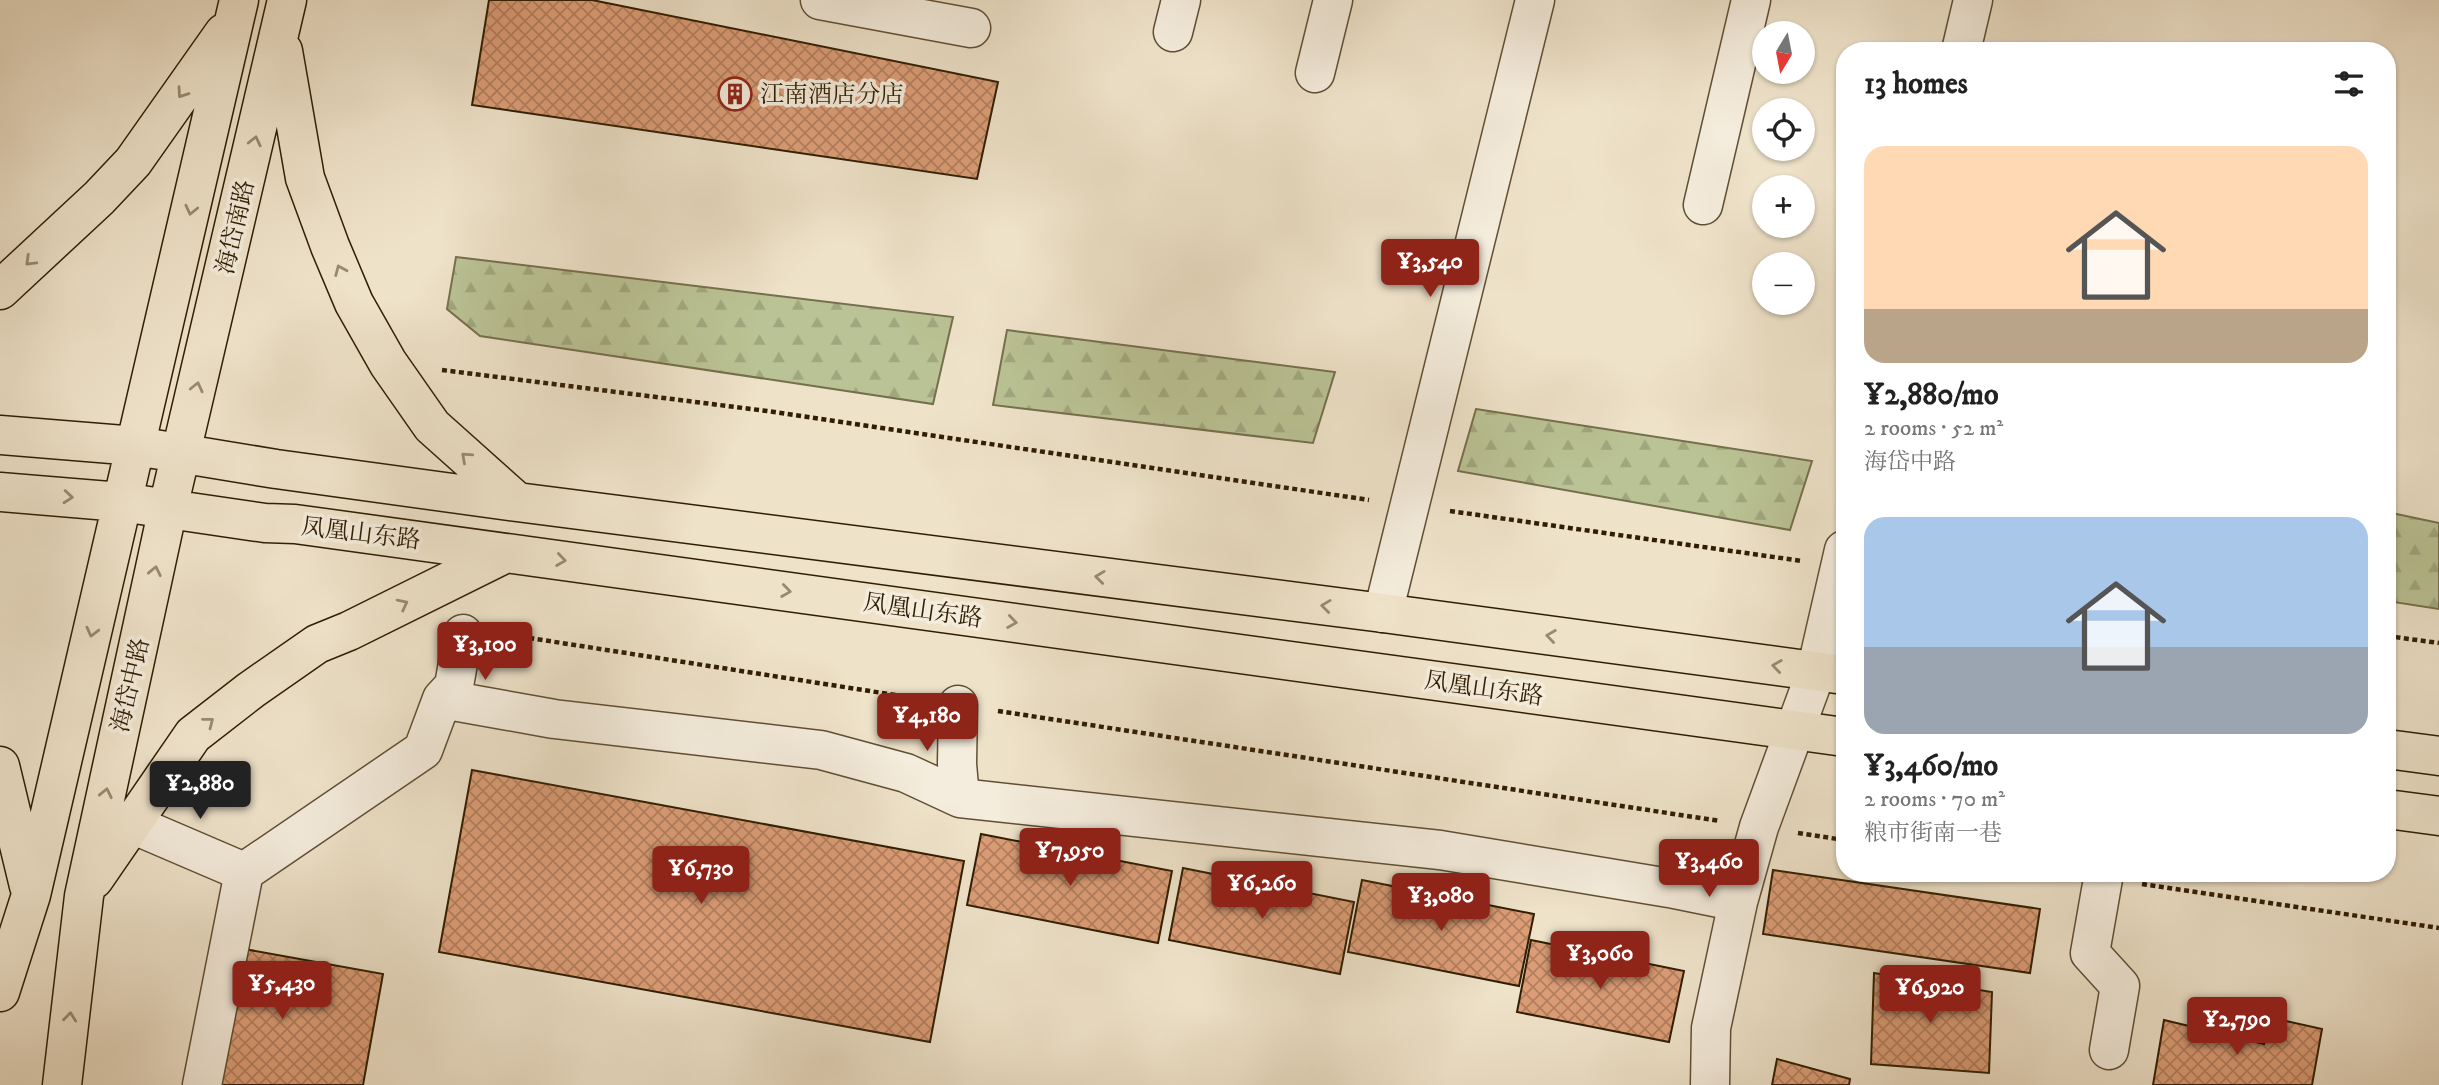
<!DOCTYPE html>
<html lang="en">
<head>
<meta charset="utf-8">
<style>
  :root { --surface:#fff; --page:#f6f6f6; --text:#222; --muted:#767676; --accent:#8f2418 }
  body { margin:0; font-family:"IM FELL DW Pica","Noto Serif SC",serif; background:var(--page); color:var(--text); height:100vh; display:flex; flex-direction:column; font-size:26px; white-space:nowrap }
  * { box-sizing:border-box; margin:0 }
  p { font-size:23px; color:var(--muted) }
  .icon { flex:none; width:38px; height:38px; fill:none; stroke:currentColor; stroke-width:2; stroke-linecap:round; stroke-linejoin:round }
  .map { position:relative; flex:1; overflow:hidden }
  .sheet { position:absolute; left:1836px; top:42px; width:560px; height:840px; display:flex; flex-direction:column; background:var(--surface); border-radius:28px; box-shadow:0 2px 5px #0004 }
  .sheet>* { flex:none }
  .needle { width:46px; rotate:190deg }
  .tools { position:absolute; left:1752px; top:21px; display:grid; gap:14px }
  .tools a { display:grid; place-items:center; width:63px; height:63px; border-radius:50%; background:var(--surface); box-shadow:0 2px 5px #0004; font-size:35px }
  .price { position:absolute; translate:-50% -60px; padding:0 16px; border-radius:7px; background:var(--accent); color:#fff; font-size:23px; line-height:46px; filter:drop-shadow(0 2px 4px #0008) }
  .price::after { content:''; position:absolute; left:50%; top:42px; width:21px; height:16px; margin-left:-10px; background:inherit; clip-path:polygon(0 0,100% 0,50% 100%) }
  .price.active { background:#222; color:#fff }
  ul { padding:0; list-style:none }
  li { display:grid; align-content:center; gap:14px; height:371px; padding:0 28px }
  li span { display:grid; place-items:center; height:217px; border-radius:21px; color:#555 }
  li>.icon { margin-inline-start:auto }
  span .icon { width:126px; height:126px; fill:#fffc; stroke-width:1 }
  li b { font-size:30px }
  h2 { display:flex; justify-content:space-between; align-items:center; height:84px; padding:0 28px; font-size:30px }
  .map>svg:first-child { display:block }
  .forest { fill:url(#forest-firs); stroke:#75704c; stroke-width:2 }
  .building { fill:url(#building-cross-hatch); stroke:#301e02; stroke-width:2 }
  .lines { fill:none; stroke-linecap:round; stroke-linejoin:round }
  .street-casing { stroke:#604f34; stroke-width:41 }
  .primary-casing { stroke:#301e02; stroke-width:41 }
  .path { stroke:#301e02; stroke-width:4.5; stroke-dasharray:5 3.5; stroke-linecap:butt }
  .street { stroke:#f4ecdc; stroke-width:38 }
  .primary { stroke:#eee2c9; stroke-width:38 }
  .oneway { stroke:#988a6f }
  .labels { text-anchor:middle; stroke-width:7; stroke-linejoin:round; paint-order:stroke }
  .poi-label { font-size:24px; fill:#301e02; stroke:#f4ecdc; text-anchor:start }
  .street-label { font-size:24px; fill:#301e02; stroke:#f4ecdc }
</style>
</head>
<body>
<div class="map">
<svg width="2439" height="1085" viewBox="0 0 2439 1085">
  <defs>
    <pattern id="forest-firs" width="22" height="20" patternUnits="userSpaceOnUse" patternTransform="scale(1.75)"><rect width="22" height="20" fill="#bac395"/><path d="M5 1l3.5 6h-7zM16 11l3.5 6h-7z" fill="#a0a77f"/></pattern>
    <pattern id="building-cross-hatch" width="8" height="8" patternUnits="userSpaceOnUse" patternTransform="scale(1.75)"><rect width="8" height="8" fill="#dc9d76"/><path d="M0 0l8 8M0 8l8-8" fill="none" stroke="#b37f5f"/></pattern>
  </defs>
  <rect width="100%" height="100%" fill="#eee2c9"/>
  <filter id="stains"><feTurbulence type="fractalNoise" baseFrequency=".00286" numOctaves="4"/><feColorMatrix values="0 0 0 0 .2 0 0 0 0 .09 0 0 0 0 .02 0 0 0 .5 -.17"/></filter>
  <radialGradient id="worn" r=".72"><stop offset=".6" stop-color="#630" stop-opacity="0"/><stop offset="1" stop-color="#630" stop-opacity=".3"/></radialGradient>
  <!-- forest -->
  <path class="forest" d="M456,257L953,317L933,404L480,336L447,309Z
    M1007,330L1335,372L1313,443L993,405Z
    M1476,409L1812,461L1790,530L1458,471Z
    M2387,512L2439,523V609L2387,601Z"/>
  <!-- building -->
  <path class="building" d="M489,0H592L998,82L977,179L472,105Z
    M472,770L964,861L930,1042L439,952Z
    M981,834L1172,871L1158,943L967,905Z
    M1183,868L1354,902L1340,974L1169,940Z
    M1773,870L2040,909L2030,973L1763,934Z
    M1362,880L1534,914L1519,986L1348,952Z
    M1531,940L1684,971L1669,1042L1517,1012Z
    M211,943L383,974L363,1085H185Z
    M1874,973L1992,992L1989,1073L1871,1064Z
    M2273,1018L2322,1029L2312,1085H2153L2164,1020L2264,1044Z
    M1777,1059L1850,1079L1849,1085H1772Z"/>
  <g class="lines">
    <defs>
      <path id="street" d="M820,0L971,28
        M1173,32L1181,0
        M1961,51L1973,0
        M1315,73L1333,0
        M1703,205L1751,0
        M1383,613L1535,0
        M442,699L454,686L463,634
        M958,705L957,764L960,798
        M132,824L244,872
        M2104,873L2090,953L2120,986L2109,1050
        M202,1085L244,872L423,750L442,699L554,719L821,750L906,773L960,798L1440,850L1669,888L1738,902
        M1710,1085L1711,1028L1738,902L1759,827L1816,672L1844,550"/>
      <path id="primary" d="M283,51L305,178L330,246L354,303L388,363L432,426L517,502
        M0,290L99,198L133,162L224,33
        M0,435L136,446L276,469L517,502L1383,613L1844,675
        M0,492L121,502L265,523L295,524L1844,737
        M2387,749L2439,756
        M0,766L29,886
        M2387,809L2439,816
        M94,879L193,735L251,690L317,644L349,631L506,553
        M0,992L31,895L239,0
        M62,1085L84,896L168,508L287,0"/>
    </defs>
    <!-- street casing -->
    <use href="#street" class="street-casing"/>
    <!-- primary casing -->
    <use href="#primary" class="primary-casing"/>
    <!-- path -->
    <path class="path" d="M442,370L767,411L1369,500
      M1450,511L1802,561
      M504,634L921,699
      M2387,636L2439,643
      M998,711L1720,821
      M1798,833L1844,840
      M2142,884L2439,928"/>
    <!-- street -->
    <use href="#street" class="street"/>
    <!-- primary -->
    <use href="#primary" class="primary"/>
  </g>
  <!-- one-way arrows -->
  <defs><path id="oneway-chevron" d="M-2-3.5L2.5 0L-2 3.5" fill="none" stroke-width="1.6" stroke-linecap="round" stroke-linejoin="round" transform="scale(1.75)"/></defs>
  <g class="oneway">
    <use href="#oneway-chevron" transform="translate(182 93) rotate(125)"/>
    <use href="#oneway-chevron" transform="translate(255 141) rotate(-77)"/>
    <use href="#oneway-chevron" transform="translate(191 210) rotate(103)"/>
    <use href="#oneway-chevron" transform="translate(30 261) rotate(136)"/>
    <use href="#oneway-chevron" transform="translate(340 270) rotate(-113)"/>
    <use href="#oneway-chevron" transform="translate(197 387) rotate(-77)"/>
    <use href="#oneway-chevron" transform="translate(466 457) rotate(-138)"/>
    <use href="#oneway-chevron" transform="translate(68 497) rotate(5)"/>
    <use href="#oneway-chevron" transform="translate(561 560) rotate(8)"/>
    <use href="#oneway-chevron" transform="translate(155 571) rotate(-78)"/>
    <use href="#oneway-chevron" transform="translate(1100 577) rotate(-173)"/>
    <use href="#oneway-chevron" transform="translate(786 591) rotate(8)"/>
    <use href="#oneway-chevron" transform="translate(403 604) rotate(-27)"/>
    <use href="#oneway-chevron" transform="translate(1326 606) rotate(-173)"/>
    <use href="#oneway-chevron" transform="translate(1012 622) rotate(8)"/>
    <use href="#oneway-chevron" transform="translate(92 632) rotate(104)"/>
    <use href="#oneway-chevron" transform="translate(1551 636) rotate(-172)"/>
    <use href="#oneway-chevron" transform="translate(1777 666) rotate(-172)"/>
    <use href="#oneway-chevron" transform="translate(209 722) rotate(-38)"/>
    <use href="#oneway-chevron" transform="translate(106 793) rotate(-78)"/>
    <use href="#oneway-chevron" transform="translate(70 1017) rotate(-84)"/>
  </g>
  <!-- icons -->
  <defs>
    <symbol id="building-ring" viewBox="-11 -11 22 22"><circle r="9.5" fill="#f4ecdc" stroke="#8f2418" stroke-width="1.5"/><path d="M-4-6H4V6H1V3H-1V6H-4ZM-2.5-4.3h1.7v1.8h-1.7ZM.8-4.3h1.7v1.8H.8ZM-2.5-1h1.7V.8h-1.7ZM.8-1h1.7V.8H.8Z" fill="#8f2418"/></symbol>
  </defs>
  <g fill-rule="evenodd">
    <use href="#building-ring" x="716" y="75" width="38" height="38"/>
  </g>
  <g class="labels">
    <!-- poi labels -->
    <g class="poi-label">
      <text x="760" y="102">江南酒店分店</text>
    </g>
    <!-- street labels -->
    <g class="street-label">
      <text transform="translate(235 227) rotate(-77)" y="8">海岱南路</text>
      <text transform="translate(361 533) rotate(7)" y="8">凤凰山东路</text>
      <text transform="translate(923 610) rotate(8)" y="8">凤凰山东路</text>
      <text transform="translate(130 685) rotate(-77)" y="8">海岱中路</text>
      <text transform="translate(1484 688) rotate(8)" y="8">凤凰山东路</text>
    </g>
  </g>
  <rect width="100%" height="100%" filter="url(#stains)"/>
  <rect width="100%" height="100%" fill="url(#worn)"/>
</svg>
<div class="tools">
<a><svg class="needle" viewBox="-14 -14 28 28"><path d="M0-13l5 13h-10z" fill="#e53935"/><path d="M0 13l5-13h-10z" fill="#767676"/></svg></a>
<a><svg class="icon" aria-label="locate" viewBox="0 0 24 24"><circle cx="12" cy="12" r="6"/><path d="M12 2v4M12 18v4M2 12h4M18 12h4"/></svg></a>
<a>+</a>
<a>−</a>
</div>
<b class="price" style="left:1430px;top:299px">¥3,540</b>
<b class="price" style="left:485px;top:682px">¥3,100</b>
<b class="price" style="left:927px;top:753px">¥4,180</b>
<b class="price active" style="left:200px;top:821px">¥2,880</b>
<b class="price" style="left:1070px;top:888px">¥7,950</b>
<b class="price" style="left:1709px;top:899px">¥3,460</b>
<b class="price" style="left:701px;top:906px">¥6,730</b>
<b class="price" style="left:1262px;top:921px">¥6,260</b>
<b class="price" style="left:1441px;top:933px">¥3,080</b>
<b class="price" style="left:1600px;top:991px">¥3,060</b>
<b class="price" style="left:282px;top:1021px">¥5,430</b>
<b class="price" style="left:1930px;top:1025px">¥6,920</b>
<b class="price" style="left:2237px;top:1057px">¥2,790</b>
<section class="sheet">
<h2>13 homes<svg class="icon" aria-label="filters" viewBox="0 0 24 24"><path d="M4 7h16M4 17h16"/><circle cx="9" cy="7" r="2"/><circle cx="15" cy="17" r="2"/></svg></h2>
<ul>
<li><span style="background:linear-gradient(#ffd9b3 75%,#b9a48a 0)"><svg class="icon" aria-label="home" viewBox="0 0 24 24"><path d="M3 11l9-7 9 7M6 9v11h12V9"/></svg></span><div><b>¥2,880/mo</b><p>2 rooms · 52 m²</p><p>海岱中路</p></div></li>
<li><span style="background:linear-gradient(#a9c7e8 60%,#9aa5b1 0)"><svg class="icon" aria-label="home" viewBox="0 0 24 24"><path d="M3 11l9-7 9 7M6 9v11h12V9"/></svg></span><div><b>¥3,460/mo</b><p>2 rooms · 70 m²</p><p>粮市街南一巷</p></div></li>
</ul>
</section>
</div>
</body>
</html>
